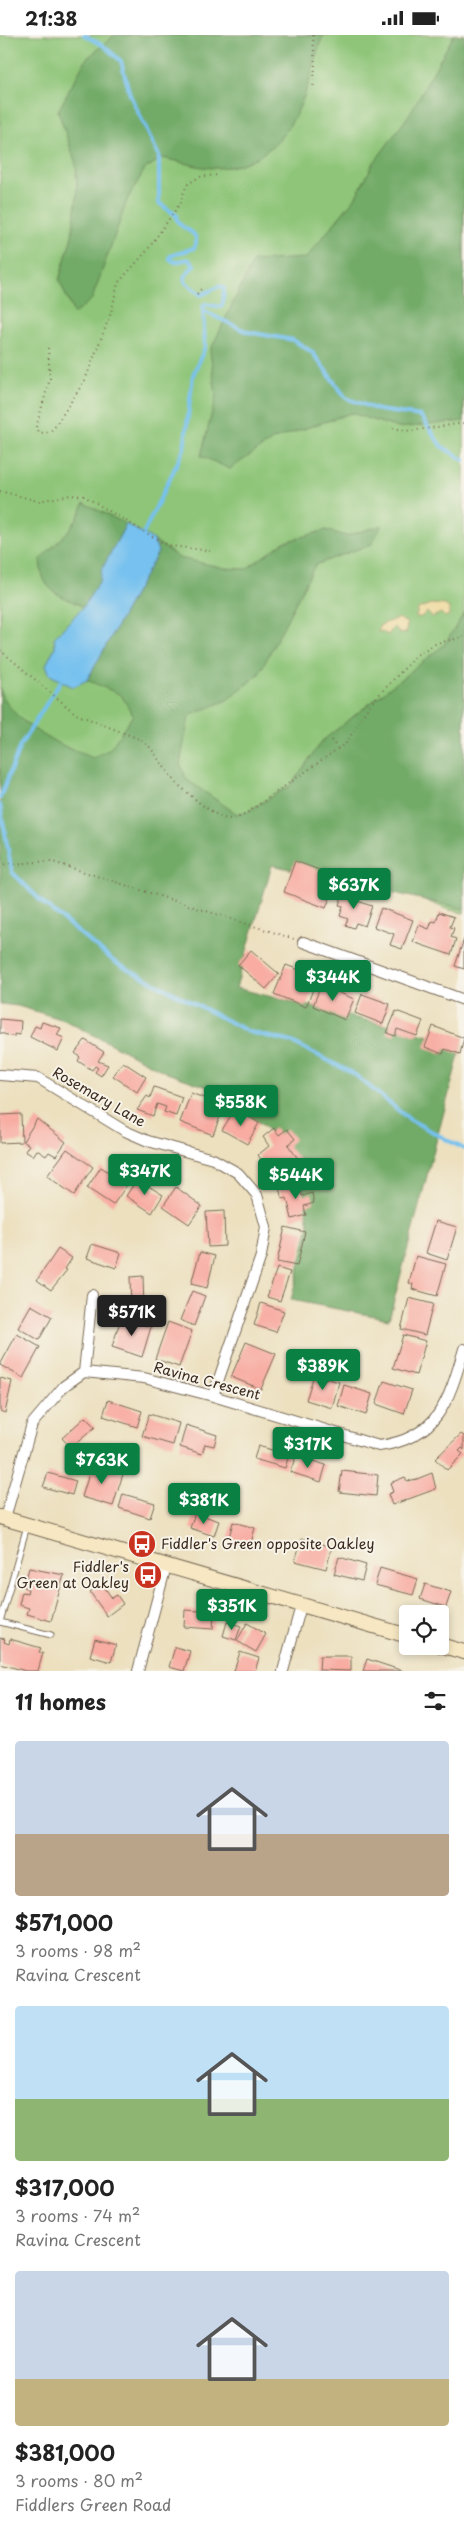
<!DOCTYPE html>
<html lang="en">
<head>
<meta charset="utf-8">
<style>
  :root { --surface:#fff; --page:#f2f2f2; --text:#222; --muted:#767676; --accent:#0b8043 }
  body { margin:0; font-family:"Playpen Sans",sans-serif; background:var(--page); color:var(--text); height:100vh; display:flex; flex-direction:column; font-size:19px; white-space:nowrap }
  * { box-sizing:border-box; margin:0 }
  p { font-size:16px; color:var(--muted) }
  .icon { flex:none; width:28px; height:28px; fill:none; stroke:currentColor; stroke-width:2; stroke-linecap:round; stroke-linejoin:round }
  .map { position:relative; height:1636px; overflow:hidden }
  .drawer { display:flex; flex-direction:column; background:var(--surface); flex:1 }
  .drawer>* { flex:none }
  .controls { position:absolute; left:399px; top:1570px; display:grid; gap:10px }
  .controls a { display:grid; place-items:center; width:50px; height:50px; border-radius:5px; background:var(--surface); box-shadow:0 2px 8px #0003; font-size:25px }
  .price { position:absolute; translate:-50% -42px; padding:0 11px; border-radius:5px; background:var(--accent); color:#fff; font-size:16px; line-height:32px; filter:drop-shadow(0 1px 2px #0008) }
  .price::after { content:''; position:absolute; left:50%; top:30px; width:15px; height:11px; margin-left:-8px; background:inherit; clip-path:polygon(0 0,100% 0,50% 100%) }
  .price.current { background:#222; color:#fff }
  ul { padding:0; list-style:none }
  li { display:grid; align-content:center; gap:10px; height:265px; padding:0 15px }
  li span { display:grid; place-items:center; height:155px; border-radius:5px; color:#555 }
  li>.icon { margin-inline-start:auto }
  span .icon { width:90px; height:90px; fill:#fffc; stroke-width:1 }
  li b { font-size:21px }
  h2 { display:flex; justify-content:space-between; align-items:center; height:60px; padding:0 15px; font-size:21px }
  .status { display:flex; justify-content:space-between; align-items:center; height:35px; padding:0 25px; background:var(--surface); direction:ltr }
  .status svg { height:14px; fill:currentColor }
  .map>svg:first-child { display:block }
  .green { fill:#8ec578; stroke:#64784b }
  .forest { fill:#72aa68; stroke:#566a43 }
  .sand { fill:#eeda9e; stroke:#94825e }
  .water { fill:#76c1ef; stroke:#587686 }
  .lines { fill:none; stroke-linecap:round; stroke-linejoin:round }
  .stream { stroke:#76c1ef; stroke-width:4 }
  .building { fill:#f8aca2 }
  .service-casing { stroke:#796a56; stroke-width:7 }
  .minor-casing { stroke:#796a56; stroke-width:12 }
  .secondary-casing { stroke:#796a56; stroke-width:16 }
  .path { stroke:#796a56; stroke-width:2; stroke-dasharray:1 4; stroke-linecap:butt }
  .service { stroke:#fff; stroke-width:5 }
  .minor { stroke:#fff; stroke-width:10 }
  .secondary { stroke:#f7e8c3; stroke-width:14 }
  .labels { text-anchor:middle; stroke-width:4; stroke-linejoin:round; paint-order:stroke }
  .street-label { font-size:14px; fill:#3b2a1e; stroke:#f7f3e8 }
  .poi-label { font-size:14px; fill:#3b2a1e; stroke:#f7f3e8; text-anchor:start }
</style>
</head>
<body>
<div class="status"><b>21:38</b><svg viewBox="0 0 49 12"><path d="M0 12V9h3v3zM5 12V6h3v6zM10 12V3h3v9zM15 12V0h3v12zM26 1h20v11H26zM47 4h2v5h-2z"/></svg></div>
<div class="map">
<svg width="464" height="1636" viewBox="0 0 464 1636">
  <rect width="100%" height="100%" fill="#f7f3e8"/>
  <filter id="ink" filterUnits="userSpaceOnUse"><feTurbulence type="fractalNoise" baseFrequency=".02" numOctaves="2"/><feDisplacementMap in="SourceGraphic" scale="10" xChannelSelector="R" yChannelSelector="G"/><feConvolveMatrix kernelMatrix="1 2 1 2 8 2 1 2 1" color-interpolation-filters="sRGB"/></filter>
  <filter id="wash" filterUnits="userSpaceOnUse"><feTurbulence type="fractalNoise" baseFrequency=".0096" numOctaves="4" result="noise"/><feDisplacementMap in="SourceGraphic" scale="20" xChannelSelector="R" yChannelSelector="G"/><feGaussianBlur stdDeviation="1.12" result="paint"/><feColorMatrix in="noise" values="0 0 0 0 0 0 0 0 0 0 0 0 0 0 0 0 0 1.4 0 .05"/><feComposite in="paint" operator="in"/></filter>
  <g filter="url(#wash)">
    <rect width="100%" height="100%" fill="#ece0bf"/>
    <!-- green -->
    <path class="green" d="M0,0H464V878L446,874L368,841L0,747Z"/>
    <!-- forest -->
    <path class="forest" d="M115,0H324C316,14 315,29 310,44C296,90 271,130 219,133C201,134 179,126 162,123L145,134L128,163L92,264L74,279L59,245L72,201L77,160L76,129L58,76L86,24Z
      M454,0H464V386L398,393L351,378L274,404L230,434L201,421L216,361L210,316L253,226L306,223L355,163L373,129L409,80Z
      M84,468L126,489L102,534L100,546L83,572C56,557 42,558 40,524C57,507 77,492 84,468Z
      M382,490L372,509L315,530L259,639L227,665L189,681L180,729L187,745L237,779L248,776L291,750L322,706L444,610L464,578V874L272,830L236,953L462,1009L389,1284L291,1265L309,1190L300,1133L266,1093L219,1056L167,1038L64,985L18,971L0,969V654C13,691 60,710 93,723L110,714L133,680L121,660L87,645L158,517L154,505L179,523L225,533L246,534L284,507L326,495L346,501Z"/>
    <!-- sand -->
    <path class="sand" d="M431,569L445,570L449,573V580L445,582L441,578L432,582L427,577L421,582H416L418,574Z
      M398,583L407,588L406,598L400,599L394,592L388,600L381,596L378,597L380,590Z"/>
    <!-- water -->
    <path class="water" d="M126,489L154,505L158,517L87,645L73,652L50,640L46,630L55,612L54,603L83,572L100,546L102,534Z"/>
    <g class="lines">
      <!-- stream -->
      <path class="stream" d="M84,0L104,11L121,26L130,60L159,121V168L176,180C176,197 204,193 194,213L170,221V224L175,227L188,224L194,230L185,241V247L201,260L220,251L224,253L223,268L221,272L205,269L203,272L205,312L193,340L184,414L143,499
        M203,276L248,297L293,305L312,317L346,363L378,375L421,381L441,411L464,425
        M0,763L20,711L60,647
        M0,770L12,837L44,869L116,928L249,997L292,1007L354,1039L409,1084L464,1114"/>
    </g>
    <g id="blocks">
      <!-- building -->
      <path class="building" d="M295,826L338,842L326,873L284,857Z
        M344,856L356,860L354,865L372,871L365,891L356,888L354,893L345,890L348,884L340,881L343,871L339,870Z
        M381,873L413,885L402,914L390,910L394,899L374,892Z
        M439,877L454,882L450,892L454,893L451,902L456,904L451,920L413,907L419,890L429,894L432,886L436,887Z
        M464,904V934L455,931Z
        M251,915L279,939L266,954L238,930Z
        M286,930L318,942L306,972L274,959Z
        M321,950L354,964L345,985L313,971Z
        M362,959L390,969L383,989L355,978Z
        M396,976L423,986L417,1001L397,994L395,1001L387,998Z
        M0,984L21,986L20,1000L14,999V1002L0,998Z
        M42,987L61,993L57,1000L64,1003L58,1016L30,1002L35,991L40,993Z
        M433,991L464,1003L460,1019L445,1014L443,1019L425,1012Z
        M85,1005L104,1017L98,1026L108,1030L101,1041L95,1037L98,1033L95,1031L92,1035L78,1026L80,1022L75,1018Z
        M123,1027L146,1042L137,1057L113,1041Z
        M154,1052L182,1062L176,1081L164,1077L166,1072L157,1069L153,1081L137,1075L147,1061L150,1063Z
        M191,1058L224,1071L213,1100L180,1087Z
        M235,1074L259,1088L247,1109L222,1095Z
        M21,1079L22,1107L0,1108V1080Z
        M37,1084L66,1107L56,1121L49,1117L46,1121L37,1115L33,1121L25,1116L29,1110L23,1106Z
        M274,1093L279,1100L287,1094L295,1104L288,1110L299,1125L275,1142L268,1133L265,1136L260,1128L262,1126L258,1120L269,1111L263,1102Z
        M67,1114L93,1132L74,1160L47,1141Z
        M101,1132L127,1150L113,1170L87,1153Z
        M137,1144L163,1160L152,1178L126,1161Z
        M298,1148L302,1161L312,1158L314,1168L304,1171L306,1180L292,1184L287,1163L282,1164L279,1153Z
        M176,1152L202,1171L189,1189L163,1171Z
        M224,1176L225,1211L208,1212L206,1177Z
        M436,1186L457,1192L447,1225L426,1218Z
        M285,1192L305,1197L297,1231L277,1227Z
        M92,1209L121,1218L116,1233L87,1223Z
        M58,1214L72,1223L65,1234L67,1235L51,1255L37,1245Z
        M200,1217L215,1221L207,1253L191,1249Z
        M416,1221L446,1229L437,1261L412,1254L413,1249L409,1248Z
        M277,1233L290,1237L280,1266L267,1262Z
        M143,1241L144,1273H131L130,1242Z
        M192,1256L205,1261L194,1291L180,1285Z
        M409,1263L433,1269L425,1300L401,1294Z
        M261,1268L284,1276L276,1297L254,1290Z
        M31,1270L52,1282L39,1305L18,1293Z
        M121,1283L151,1292L142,1322L112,1312Z
        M168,1287L192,1296L179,1332L155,1324Z
        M17,1299L40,1312L23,1343L0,1330Z
        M403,1300L426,1306L416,1340L393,1333Z
        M246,1307L276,1319L261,1354L231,1342Z
        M314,1340L339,1347L332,1373L306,1365Z
        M0,1343L12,1346L5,1378L0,1376Z
        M384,1346L412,1355L404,1379L376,1369Z
        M344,1350L372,1359L366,1380L338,1371Z
        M108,1365L142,1376L137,1392L103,1381Z
        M149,1379L179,1388L173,1410L142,1401Z
        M85,1382L95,1392L71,1413L62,1403Z
        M186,1390L217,1400L214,1411L205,1409L202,1419L180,1412Z
        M461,1399L464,1401V1415L462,1413L459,1416L463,1419L447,1435L435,1424Z
        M258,1411L289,1420L285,1433L254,1424Z
        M296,1421L326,1430L321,1447L290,1437Z
        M92,1429L123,1439L113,1471L82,1462Z
        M342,1436L378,1440L376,1461L339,1457Z
        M48,1438L76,1446L72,1460L43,1452Z
        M432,1438L436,1454L392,1470L388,1459L393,1457L390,1448L405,1442L407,1446L417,1444Z
        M123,1459L155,1468L150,1483L119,1473Z
        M195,1478L219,1486L214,1501L190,1493Z
        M233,1487L255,1493L250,1512L228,1506Z
        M302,1503L332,1512L326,1534L295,1526Z
        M339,1522L366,1530L362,1546L334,1539Z
        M29,1533L64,1540L51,1586L27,1579L29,1573L19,1570L22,1557L27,1558L28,1554L24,1552Z
        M380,1533L418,1544L413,1560L375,1550Z
        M102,1549L112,1563L117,1560L123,1569L107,1581L90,1557Z
        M425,1549L451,1557L446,1572L420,1564Z
        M185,1575L214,1577L213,1594L184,1592Z
        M227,1587L241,1591L236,1605L223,1601Z
        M247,1588L266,1599L256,1617L237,1606Z
        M0,1603L5,1604L4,1607L9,1609L10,1604L41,1613L39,1617L43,1618L38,1636H26L0,1629Z
        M95,1604L116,1610L111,1627L90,1621Z
        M175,1612L190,1616L184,1636L169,1632Z
        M240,1617L259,1623L255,1636H234Z
        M320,1621H351V1636L319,1635Z
        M367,1624L403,1636H363Z"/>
    </g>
  </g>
  <g filter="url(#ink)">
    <use href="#blocks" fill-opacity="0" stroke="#796a56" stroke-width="1"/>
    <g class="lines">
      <defs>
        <path id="service" d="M0,1587L27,1491
          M0,1587L51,1600"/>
        <path id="minor" d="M303,907L464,965
          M0,1040L38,1043L125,1096L148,1106L213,1124L238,1138L257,1160L266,1192L261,1221L213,1361
          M84,1337L92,1260
          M5,1483L32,1389L64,1351L84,1337L144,1343L213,1361L379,1411C439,1403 449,1365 464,1314
          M138,1636L166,1531
          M283,1636L301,1571"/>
        <path id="secondary" d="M0,1482L408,1601
          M440,1610L464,1617"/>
      </defs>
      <!-- service casing -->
      <use href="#service" class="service-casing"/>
      <!-- minor casing -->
      <use href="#minor" class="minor-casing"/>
      <!-- secondary casing -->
      <use href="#secondary" class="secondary-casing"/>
      <!-- path -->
      <path class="path" d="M313,0L315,32L313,55
        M197,259L202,253
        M48,313L50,344L36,392L40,398L49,397L54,393L85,345L111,278L118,248L146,217L181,167L184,156L188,149L199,142L218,140
        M393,393L410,396L464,388
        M0,456L38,466L71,460L84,461L163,508L172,511L210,516
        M0,615L76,679L139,704L149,711L175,747L202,770L222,783L233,784L244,780L346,708L370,669L418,619L437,608L464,602
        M331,705L339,715
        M0,830L50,826L294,904"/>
      <!-- service -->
      <use href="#service" class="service"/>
      <!-- minor -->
      <use href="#minor" class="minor"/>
      <!-- secondary -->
      <use href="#secondary" class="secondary"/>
    </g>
  </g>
  <!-- icons -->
  <defs>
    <symbol id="bus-disc" viewBox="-11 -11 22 22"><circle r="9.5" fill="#c8321e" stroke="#f7f3e8"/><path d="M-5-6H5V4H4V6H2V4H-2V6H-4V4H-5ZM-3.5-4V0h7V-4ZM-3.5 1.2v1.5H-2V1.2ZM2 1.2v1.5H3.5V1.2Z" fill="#fff"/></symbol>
  </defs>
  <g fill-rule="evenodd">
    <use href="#bus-disc" x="126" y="1493" width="32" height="32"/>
    <use href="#bus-disc" x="132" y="1524" width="32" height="32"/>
  </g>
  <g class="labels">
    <!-- street labels -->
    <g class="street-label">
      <text transform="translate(99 1062) rotate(30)" y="5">Rosemary Lane</text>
      <text transform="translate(207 1346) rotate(15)" y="5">Ravina Crescent</text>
    </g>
    <!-- poi labels -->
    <g class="poi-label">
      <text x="161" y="1514">Fiddler's Green opposite Oakley</text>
      <text x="129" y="1537" text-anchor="end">Fiddler's<tspan x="129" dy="16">Green at Oakley</tspan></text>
    </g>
  </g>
</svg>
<div class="controls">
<a><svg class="icon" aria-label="locate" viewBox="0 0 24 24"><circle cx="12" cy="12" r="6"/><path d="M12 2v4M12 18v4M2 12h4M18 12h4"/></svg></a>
</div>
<b class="price" style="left:354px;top:875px">$637K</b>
<b class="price" style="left:333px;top:967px">$344K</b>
<b class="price" style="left:241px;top:1092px">$558K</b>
<b class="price" style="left:145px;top:1161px">$347K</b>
<b class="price" style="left:296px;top:1165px">$544K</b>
<b class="price current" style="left:132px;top:1302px">$571K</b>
<b class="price" style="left:323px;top:1356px">$389K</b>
<b class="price" style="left:308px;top:1434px">$317K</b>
<b class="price" style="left:102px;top:1450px">$763K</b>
<b class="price" style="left:204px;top:1490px">$381K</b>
<b class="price" style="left:232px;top:1596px">$351K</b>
</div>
<section class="drawer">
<h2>11 homes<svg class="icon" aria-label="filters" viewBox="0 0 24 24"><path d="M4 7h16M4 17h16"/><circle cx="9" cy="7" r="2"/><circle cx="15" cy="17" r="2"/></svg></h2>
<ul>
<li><span style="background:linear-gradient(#c9d6e8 60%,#b9a48a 0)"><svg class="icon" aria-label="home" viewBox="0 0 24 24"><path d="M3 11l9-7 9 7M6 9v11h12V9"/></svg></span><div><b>$571,000</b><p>3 rooms · 98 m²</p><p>Ravina Crescent</p></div></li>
<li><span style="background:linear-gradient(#bfe0f5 60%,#8fb573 0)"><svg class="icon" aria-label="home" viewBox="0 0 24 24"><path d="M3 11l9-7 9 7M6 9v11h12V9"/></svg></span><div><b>$317,000</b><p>3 rooms · 74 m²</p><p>Ravina Crescent</p></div></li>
<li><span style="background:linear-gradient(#c9d6e8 70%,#c2b280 0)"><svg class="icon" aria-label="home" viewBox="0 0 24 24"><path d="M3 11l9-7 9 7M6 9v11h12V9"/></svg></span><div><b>$381,000</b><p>3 rooms · 80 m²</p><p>Fiddlers Green Road</p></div></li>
</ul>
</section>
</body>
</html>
